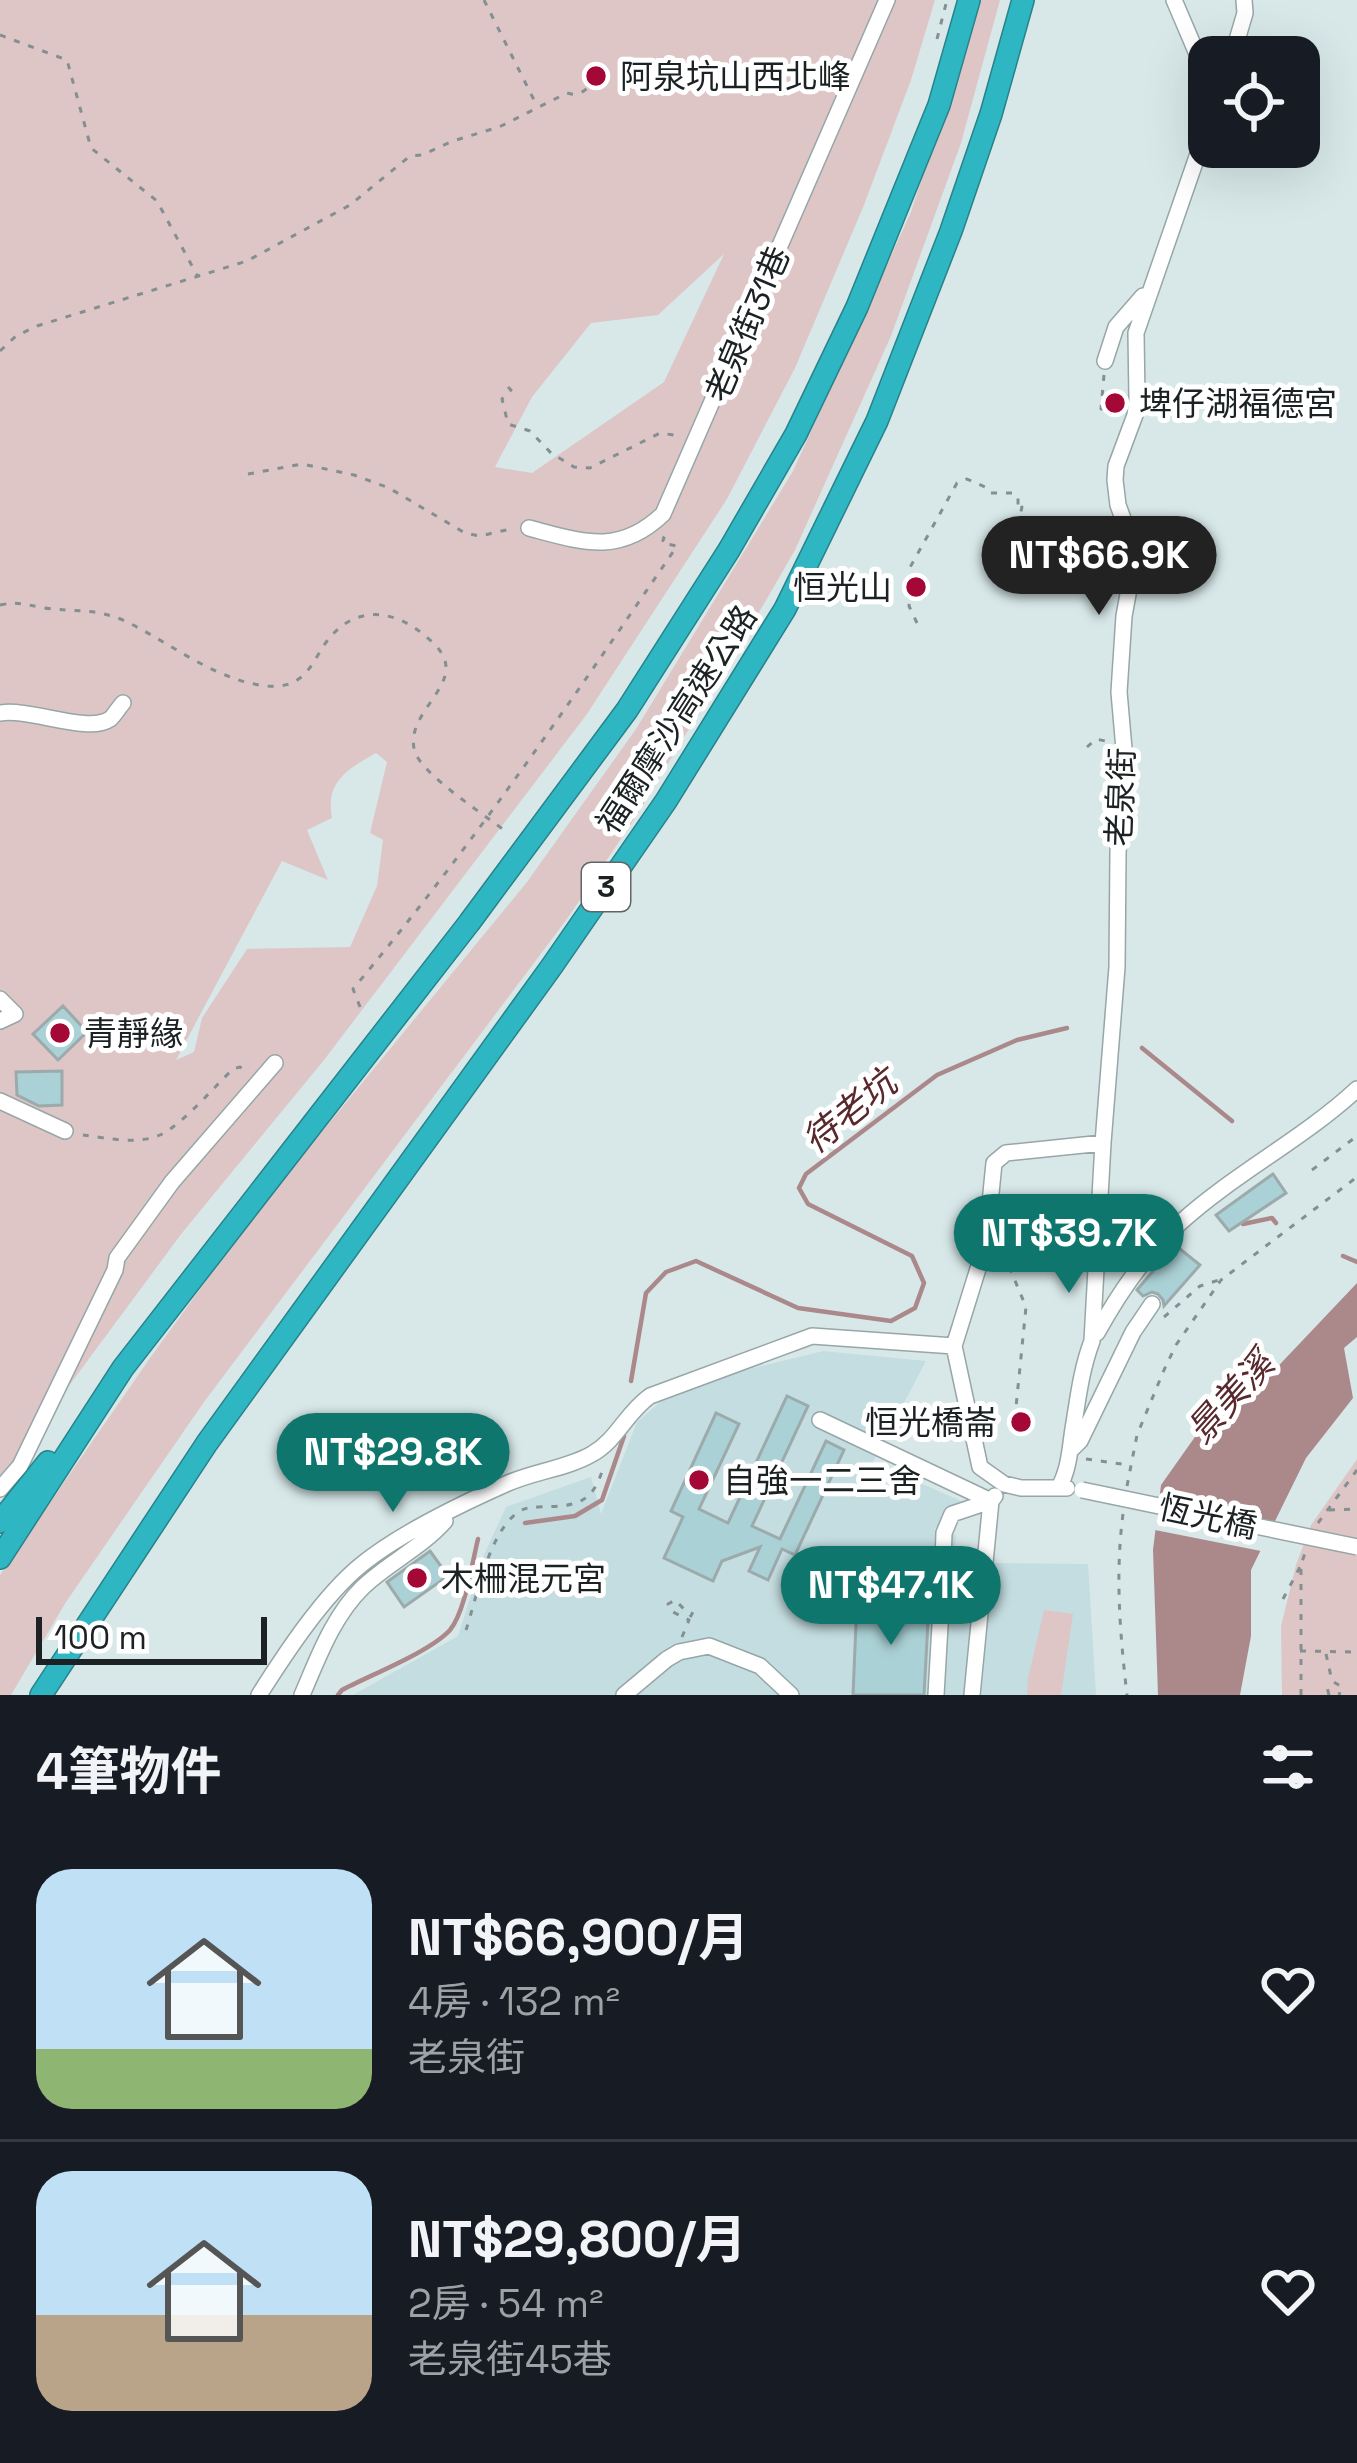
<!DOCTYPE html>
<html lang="zh-TW">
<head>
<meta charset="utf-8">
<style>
  :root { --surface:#171b24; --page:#20242c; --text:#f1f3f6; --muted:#9ea1a6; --line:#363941; --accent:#0f766e }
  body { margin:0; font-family:"Space Grotesk","Noto Sans TC",sans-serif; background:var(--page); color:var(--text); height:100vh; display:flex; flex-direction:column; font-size:45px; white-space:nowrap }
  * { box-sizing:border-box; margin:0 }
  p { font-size:39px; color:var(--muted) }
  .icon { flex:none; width:66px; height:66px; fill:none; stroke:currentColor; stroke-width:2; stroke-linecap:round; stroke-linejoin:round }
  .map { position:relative; height:1695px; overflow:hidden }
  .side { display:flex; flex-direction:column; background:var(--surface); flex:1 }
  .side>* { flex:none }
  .tools { position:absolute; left:1188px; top:36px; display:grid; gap:24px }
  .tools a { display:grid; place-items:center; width:132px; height:132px; border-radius:24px; background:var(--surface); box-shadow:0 12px 48px #0002; font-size:60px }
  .scale { position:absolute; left:36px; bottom:30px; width:231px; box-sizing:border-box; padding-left:12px; border:6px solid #1c2223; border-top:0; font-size:33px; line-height:42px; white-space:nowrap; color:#1c2223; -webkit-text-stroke:9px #fff; paint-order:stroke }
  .price { position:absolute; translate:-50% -102px; padding:0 27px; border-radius:42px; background:var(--accent); color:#fff; font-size:39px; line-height:78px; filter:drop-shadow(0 3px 6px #0008) }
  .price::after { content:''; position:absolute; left:50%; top:72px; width:36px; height:27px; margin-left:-18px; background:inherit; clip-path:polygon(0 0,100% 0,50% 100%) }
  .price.selected { background:#222; color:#fff }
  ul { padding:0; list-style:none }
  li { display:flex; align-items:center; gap:36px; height:300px; padding:0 36px }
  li+li { border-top:3px solid var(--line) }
  li span { display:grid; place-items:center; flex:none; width:336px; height:240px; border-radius:36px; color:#555 }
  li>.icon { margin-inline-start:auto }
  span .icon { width:144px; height:144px; fill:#fffc; stroke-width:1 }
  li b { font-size:51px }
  h2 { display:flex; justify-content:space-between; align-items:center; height:144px; padding:0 36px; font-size:51px }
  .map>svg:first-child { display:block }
  .built { fill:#c4dde0 }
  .green { fill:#dec6c7; fill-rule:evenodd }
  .water { fill:#ab898b }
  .pier { fill:#d8e8e9 }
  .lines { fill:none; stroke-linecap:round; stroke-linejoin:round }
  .stream { stroke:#ab898b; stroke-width:4.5 }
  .building { fill:#aad1d5; stroke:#9caaac; stroke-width:3 }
  .minor-casing { stroke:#97a6a7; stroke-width:18 }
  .highway-casing { stroke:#28828a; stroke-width:24 }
  .path { stroke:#838f90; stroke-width:3; stroke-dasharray:6 9; stroke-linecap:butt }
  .minor { stroke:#fff; stroke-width:15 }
  .highway { stroke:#2eb6c2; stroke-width:21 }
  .minor-bridge-casing { stroke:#97a6a7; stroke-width:18; stroke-linecap:butt }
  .minor-bridge { stroke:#fff; stroke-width:15 }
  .poi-dot { fill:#a40836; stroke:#fff; stroke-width:4.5 }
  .labels { text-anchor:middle; stroke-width:10; stroke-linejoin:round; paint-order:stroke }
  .shield { fill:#fff; stroke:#606465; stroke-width:3 }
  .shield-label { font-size:30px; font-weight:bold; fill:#1c2223 }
  .poi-label { font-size:33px; fill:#1c2223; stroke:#fff; text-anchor:start }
  .street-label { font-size:33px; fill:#1c2223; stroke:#fff }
  .water-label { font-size:36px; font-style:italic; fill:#58282d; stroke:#fff }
</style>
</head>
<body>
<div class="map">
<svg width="1357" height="1695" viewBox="0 0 1357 1695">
  <rect width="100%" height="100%" fill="#d8e8e9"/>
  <!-- built -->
  <path class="built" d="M823,1351L926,1361L873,1462L961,1501L934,1530L956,1535L954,1569L993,1575L994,1563L1088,1564L1096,1695H353L458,1636L483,1557L506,1507L591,1477L601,1514L637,1422L669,1394L710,1379Z"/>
  <!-- green -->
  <path class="green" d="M0,0H935L911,80L864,205L795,368L727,499L587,714L324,1060L182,1233L0,1479ZM724,254L664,382L532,473L495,467L532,397L591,323L658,315ZM376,753L387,762L370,833L383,840L377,886L350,947L247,949L202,1018L194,1052L176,1060L282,861L328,880L307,830L332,818C325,781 348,769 376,753Z
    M980,0H1000L961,143L891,336L795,550L765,602L639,812L567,919L204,1402L66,1602L11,1695H0V1575L150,1358L257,1211L527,882L636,729L793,471L911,212Z
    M1357,1459V1695H1282L1281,1626L1296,1565L1311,1525Z
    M1044,1610L1073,1614L1061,1695H1027L1028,1678Z"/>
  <!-- water -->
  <path class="water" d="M1357,1283V1337L1344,1348L1353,1398L1306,1458L1251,1570V1636L1240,1695H1158L1153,1550L1161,1485L1197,1434L1267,1378Z"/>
  <!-- pier -->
  <path class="pier" d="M1153,1501L1280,1525L1266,1552L1150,1529Z"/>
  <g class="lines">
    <!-- stream -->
    <path class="stream" d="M1142,1048L1232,1121
      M1243,1224L1272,1218L1276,1223
      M1343,1256L1357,1262
      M631,1381L646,1293L666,1272L696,1261L798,1308L891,1321L915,1308L924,1283L912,1256L808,1204L799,1188L806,1174L937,1075L1017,1040L1067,1028
      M525,1523L575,1516L602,1500L624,1436
      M338,1695L342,1690C370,1675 430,1652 450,1630C465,1612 472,1563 478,1539"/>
  </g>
  <!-- building -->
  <path class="building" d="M63,1006L87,1032L58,1060L33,1034Z
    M62,1071V1105L39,1106L17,1095L16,1072Z
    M1273,1174L1286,1193L1229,1231L1216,1215Z
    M1175,1245L1200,1265L1164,1306L1163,1300L1158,1294L1152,1292L1143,1296L1137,1290Z
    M787,1396L808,1406L752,1526L780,1539L826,1441L844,1450L795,1555L782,1549L768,1580L749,1571L760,1547L722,1561L713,1581L664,1558L683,1517L671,1511L716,1413L739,1424L699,1509L728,1523Z
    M430,1551L448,1576L404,1607L387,1582Z
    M857,1600L929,1603L924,1695H853Z"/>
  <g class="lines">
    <defs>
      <path id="minor" d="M1174,0L1209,82
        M1232,57L1245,13L1244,0
        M1105,361L1116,327L1143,296
        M529,528C582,542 619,556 663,514L887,0
        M0,713C31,708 88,734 110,719C113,717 120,706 123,703
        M0,999L15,1014L0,1021
        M0,1101L65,1131
        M1097,1333C1119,1293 1145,1254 1180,1223C1235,1173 1303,1139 1357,1089
        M820,1420L991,1501
        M1072,1449L1080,1441L1133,1332L1152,1304
        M1059,1487C1069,1470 1070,1448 1073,1429C1078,1399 1081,1370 1092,1341L1103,1143L1117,967L1118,853L1124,749L1119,692L1124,616L1133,567L1130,538L1118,505L1115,480L1116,466L1135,415L1137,400L1136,333L1209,122
        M1067,1488H1021L1004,1484L980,1467L954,1346L986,1243L994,1163L1006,1153L1103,1143
        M0,1489L20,1466L115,1270L117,1258L172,1182L275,1063
        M840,1587L942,1591L944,1533L952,1514L991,1501
        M259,1695C285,1654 323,1596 361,1565C399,1534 461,1504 506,1484C534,1471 566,1469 592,1454C617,1440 626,1413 650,1396L812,1336L954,1346
        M302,1695C318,1658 333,1616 363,1587C388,1563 421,1548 445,1521
        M624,1695L667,1659L679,1652L709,1646L760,1666L791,1695
        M936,1695L942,1591
        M972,1695L991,1501L995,1496"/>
      <path id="highway" d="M0,1522L48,1462
        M0,1558L123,1368L469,923L627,710L729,550L796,434L857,307L939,105L969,0
        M41,1695L207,1443L552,966L666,801L785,609L877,421L951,231L991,114L1023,0"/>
    </defs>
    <!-- minor casing -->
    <use href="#minor" class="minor-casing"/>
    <!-- highway casing -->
    <use href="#highway" class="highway-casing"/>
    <!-- path -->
    <path class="path" d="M484,0L537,106
      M0,35L67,60L91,148L157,201L198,277
      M937,39L947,0
      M0,351L16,336L37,326L247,261L350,205L410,156L422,155L453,141L499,127L567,93C582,98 588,87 597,77
      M1104,375L1101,409L1117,410
      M508,387L511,390L502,399L508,424L530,431L551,453L574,467L590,468L660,433L680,436
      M248,474L302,464L354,475L389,488L465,533L480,536L515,528
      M1019,559V549C1052,544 1081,545 1114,540
      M0,605C18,601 27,605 44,608C74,612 96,608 125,621C171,643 214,680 266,686C278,687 290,686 300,678C312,669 318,653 327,641C359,599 404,612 436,646C471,683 402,711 415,752C423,775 483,814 504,830
      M917,623L909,606L912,578L908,571L957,483L967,479L985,487L990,493H1014L1018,498V510L1022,507C1019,521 1010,534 1012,548L1019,549
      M1087,747L1096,739L1110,742
      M360,1007L353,989C471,848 574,697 677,546L662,543L664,538L662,537
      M83,1135C106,1138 138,1145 160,1135C182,1125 214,1087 233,1069L240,1067L248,1072
      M1312,1170L1357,1136
      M1001,1255L1006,1259L1026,1307L1015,1417
      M1164,1317L1200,1286L1219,1280
      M1086,1459L1129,1465
      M1127,1486L1137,1435L1164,1370L1176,1345L1221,1280L1357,1177
      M1329,1510L1357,1509
      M1123,1514C1115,1575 1120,1634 1127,1695
      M1318,1523L1357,1470
      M1283,1599L1300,1567
      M466,1630C477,1597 489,1530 520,1511C527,1507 531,1508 538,1507C574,1506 592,1506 603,1468
      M682,1637L689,1620L671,1611L668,1604L675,1600L691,1616L695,1607
      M1300,1651L1357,1652
      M1326,1654L1332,1681L1342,1687L1339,1695
      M1301,1695V1565L1305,1553
      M1329,1695L1327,1687L1331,1682"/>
    <!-- minor -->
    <use href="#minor" class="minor"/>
    <!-- highway -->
    <use href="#highway" class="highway"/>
    <defs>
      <path id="minor-bridge" d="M1082,1490L1357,1547"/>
    </defs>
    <!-- minor-bridge casing -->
    <use href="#minor-bridge" class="minor-bridge-casing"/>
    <!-- minor-bridge -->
    <use href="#minor-bridge" class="minor-bridge"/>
  </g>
  <!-- markers -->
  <g class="poi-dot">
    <circle cx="596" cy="76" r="12"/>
    <circle cx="1115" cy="403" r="12"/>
    <circle cx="916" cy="587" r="12"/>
    <circle cx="60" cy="1033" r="12"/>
    <circle cx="1021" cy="1422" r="12"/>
    <circle cx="699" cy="1480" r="12"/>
    <circle cx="417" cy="1578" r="12"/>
  </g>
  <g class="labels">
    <!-- shield labels -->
    <rect class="shield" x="582" y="863" width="48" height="48" rx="9"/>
    <g class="shield-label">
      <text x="606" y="897">3</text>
    </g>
    <!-- poi labels -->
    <g class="poi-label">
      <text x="620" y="88">阿泉坑山西北峰</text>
      <text x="1139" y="415">埤仔湖福德宮</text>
      <text x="892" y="599" text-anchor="end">恒光山</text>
      <text x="84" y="1045">青靜緣</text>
      <text x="997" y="1434" text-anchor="end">恒光橋崙</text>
      <text x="723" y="1492">自強一二三舍</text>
      <text x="441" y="1590">木柵混元宮</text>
    </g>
    <!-- street labels -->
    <g class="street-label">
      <text transform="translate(747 324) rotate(-67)" y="12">老泉街31巷</text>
      <text transform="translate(676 719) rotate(-57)" y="12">福爾摩沙高速公路</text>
      <text transform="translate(1120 797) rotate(-88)" y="12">老泉街</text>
      <text transform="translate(1208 1516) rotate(12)" y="12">恆光橋</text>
    </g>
    <!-- water labels -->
    <g class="water-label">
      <text transform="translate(849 1111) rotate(-39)" y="13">待老坑</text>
      <text transform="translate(1230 1397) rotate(-48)" y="13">景美溪</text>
    </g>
  </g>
</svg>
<div class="tools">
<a><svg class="icon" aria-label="locate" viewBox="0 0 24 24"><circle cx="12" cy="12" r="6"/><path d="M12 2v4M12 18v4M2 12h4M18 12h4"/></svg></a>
</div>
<div class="scale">100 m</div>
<b class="price selected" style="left:1099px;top:618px">NT$66.9K</b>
<b class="price" style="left:1069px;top:1296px">NT$39.7K</b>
<b class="price" style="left:393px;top:1515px">NT$29.8K</b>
<b class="price" style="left:891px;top:1648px">NT$47.1K</b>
</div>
<section class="side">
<h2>4筆物件<svg class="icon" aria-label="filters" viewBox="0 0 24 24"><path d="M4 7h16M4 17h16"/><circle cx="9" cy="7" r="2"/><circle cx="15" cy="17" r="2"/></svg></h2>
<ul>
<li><span style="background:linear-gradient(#bfe0f5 75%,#8fb573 0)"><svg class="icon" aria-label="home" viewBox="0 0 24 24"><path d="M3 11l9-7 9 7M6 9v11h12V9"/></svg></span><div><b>NT$66,900/月</b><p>4房 · 132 m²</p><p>老泉街</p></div><svg class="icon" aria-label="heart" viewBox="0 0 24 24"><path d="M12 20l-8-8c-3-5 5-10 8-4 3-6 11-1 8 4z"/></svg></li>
<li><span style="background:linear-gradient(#bfe0f5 60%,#b9a48a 0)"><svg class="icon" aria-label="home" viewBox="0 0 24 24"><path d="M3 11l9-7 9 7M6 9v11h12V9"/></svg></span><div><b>NT$29,800/月</b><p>2房 · 54 m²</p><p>老泉街45巷</p></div><svg class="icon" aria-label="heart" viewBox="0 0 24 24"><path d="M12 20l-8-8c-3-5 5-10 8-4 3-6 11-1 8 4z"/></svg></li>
</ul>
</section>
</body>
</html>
